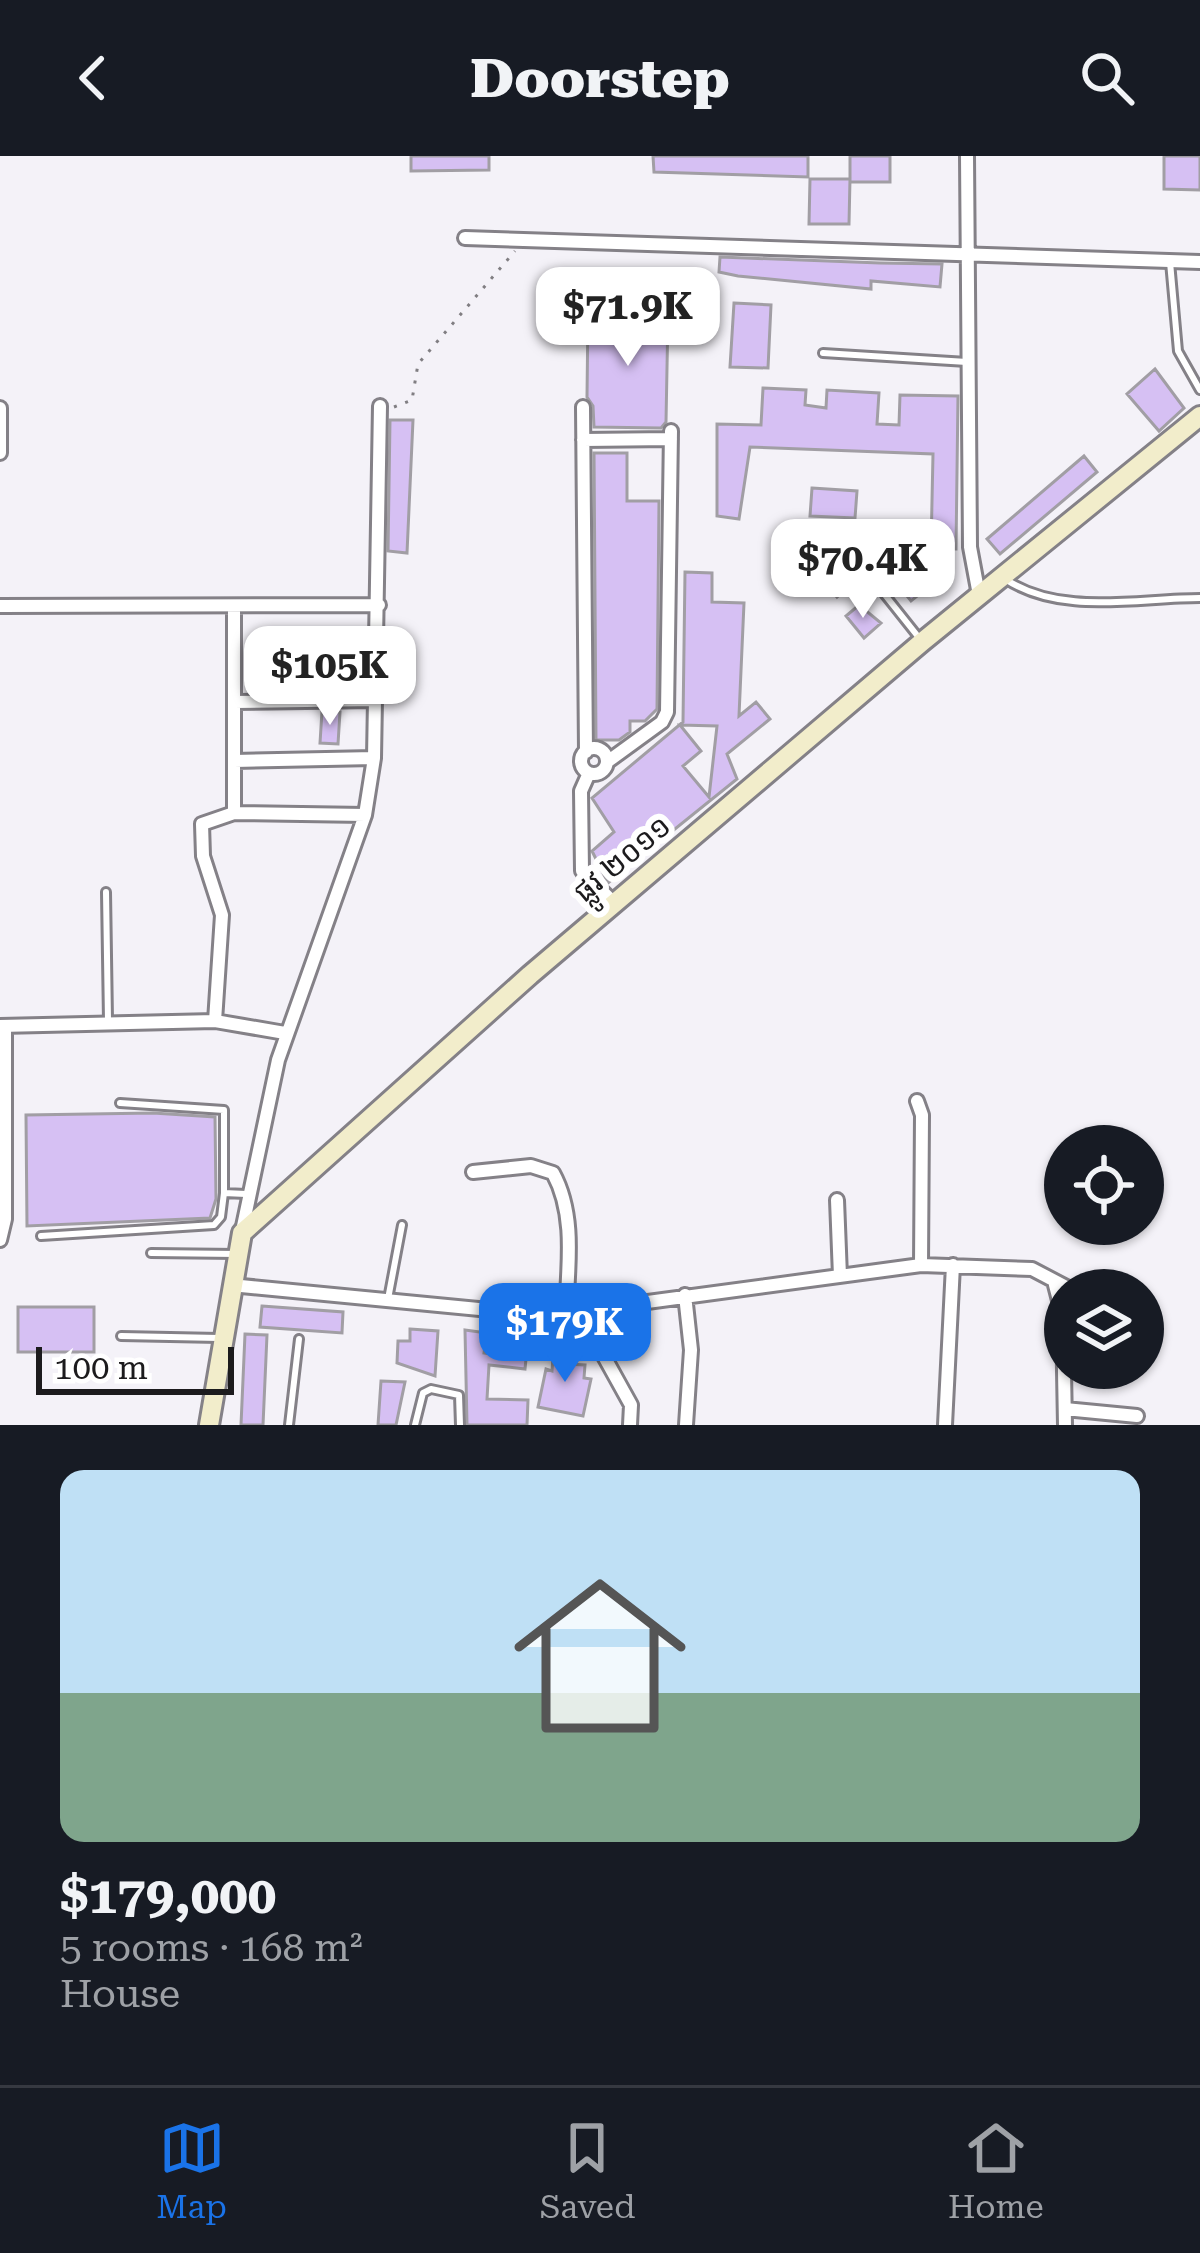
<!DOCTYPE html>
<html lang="en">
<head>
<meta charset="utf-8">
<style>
  :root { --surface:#171b24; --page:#242831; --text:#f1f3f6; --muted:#9ea1a6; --line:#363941; --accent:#1a73e8 }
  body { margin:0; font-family:"Roboto Serif","Noto Sans Khmer",serif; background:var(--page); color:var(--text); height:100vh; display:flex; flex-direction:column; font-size:45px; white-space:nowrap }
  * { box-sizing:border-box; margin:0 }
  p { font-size:39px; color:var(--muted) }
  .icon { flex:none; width:66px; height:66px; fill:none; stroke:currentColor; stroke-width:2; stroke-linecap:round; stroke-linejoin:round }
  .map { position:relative; height:1269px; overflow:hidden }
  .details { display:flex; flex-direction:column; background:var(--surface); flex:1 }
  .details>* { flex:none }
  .controls { position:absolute; left:1044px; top:969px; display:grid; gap:24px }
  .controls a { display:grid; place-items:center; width:120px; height:120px; border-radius:50%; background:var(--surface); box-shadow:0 3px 9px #0004; font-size:60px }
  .scale { position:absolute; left:36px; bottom:30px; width:198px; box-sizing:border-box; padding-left:12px; border:6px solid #1c1b1d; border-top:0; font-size:33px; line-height:42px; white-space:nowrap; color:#1c1b1d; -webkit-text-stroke:9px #fff; paint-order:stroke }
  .price { position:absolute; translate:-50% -102px; padding:0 27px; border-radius:24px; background:#fff; color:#222; font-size:39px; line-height:78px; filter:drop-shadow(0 3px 6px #0008) }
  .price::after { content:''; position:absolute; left:50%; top:72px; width:36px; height:27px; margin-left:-18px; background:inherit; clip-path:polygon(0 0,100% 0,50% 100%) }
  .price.selected { background:var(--accent); color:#fff }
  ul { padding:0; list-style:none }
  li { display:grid; align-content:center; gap:24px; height:636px; padding:0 60px }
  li+li { border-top:3px solid var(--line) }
  li span { display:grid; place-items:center; height:372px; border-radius:24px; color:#555 }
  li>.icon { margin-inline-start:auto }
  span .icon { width:216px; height:216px; fill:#fffc; stroke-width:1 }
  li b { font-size:51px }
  header { display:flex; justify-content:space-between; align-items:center; height:156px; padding:0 60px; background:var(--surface); font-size:54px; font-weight:800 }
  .dock { display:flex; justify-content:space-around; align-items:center; height:168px; border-top:3px solid var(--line); background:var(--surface); font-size:33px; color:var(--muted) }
  .dock a { display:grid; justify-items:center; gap:6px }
  .dock .selected { color:var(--accent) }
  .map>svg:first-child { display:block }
  .building { fill:#d6c0f3; stroke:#a19ea4; stroke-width:3; fill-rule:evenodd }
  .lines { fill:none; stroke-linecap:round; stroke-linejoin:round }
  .lane-casing { stroke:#848187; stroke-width:12 }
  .street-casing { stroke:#848187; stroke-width:18 }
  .secondary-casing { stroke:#848187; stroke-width:24 }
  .path { stroke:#807e82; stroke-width:3; stroke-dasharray:3 9; stroke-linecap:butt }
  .lane { stroke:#fff; stroke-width:6 }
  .street { stroke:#fff; stroke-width:12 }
  .secondary { stroke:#f2edcb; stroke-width:18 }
  .labels { text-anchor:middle; stroke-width:12; stroke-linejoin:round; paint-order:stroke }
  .street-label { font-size:30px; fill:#1c1b1d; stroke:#fff }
</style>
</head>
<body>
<header><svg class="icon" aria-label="back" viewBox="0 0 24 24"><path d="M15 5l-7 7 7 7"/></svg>Doorstep<svg class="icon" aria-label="search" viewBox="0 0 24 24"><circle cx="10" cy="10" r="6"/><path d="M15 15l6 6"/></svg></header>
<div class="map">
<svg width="1200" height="1269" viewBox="0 0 1200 1269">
  <rect width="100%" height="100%" fill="#f4f2f8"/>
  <!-- building -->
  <path class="building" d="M411,0H489V14L411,15Z
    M653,0H808V21L654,16Z
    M850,0H890V26H850Z
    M1164,0H1200V34L1164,33Z
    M810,23H850L849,68H809Z
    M720,101L880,107L942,108L940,131L871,125V133L738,120L719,116Z
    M734,147L771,149L768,212L730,211Z
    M588,157L668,158L666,266L661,272L594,271L593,250L587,241Z
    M1155,213L1184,252L1159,275L1127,238Z
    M763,232L806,234L805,249L826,252L827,234L879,237L877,268L899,269L900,239L958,240L956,393H931L933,298L750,291L739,363L717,360V268L761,269Z
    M390,264H413L407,397L388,395Z
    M594,297H627V345H659L657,553L645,565H630V576L619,584H596Z
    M1084,300L1097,316L1000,398L987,383Z
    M812,332L857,335L855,362L810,360Z
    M795,375L846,433L837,441L787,382Z
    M934,402L946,417L911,445L899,430Z
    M685,416L712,417V446L744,447L739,560L756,546L770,563L727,598L737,623L608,727L592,695L614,676L592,642L683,566ZM680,569L717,570L709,641L683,610L701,595Z
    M859,449L881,467L864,482L846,460Z
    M322,555L340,556L338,588L320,587Z
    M153,957L215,961L216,1043L210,1062L27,1070L26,959Z
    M262,1150L343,1156L342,1177L260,1171Z
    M18,1151H94V1196H18Z
    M410,1173L438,1175L435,1220L397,1207L398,1185H410Z
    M465,1174L487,1177L484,1197L526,1203L525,1213L489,1209L487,1243L528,1244L527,1269H467Z
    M245,1178L267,1179L263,1269H241Z
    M554,1187L567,1188L566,1208L585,1209L584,1222L591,1223L583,1260L538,1251L546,1213L552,1215Z
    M381,1225L405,1226L396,1269H378Z"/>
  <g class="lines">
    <defs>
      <path id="lane" d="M1170,106L1178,195L1200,234
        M823,197L967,206
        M835,376L920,483
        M1005,423C1061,460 1136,442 1200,442
        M106,736L108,864
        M120,947L224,954V1037L246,1038
        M41,1080L214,1069L221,1061L224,1037
        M151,1097L237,1098
        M388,1143L402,1069
        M121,1180L219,1182
        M289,1269L299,1183
        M415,1269L423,1237L431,1233L459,1239L460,1269"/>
      <path id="street" d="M967,0L970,391L979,439
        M465,82L1200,106
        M583,251L586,596
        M0,252V297
        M583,284L671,283
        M0,450L379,449
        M234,546L375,544
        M581 605a13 13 0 1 1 26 0a13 13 0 1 1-26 0Z
        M234,605L374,602
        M607,606L662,566L667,556L671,275
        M589,617L581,635L582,715L615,748
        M234,657V450
        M215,865L222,759L203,700L202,668L234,657L365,659
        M0,870L215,865L285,877
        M917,945L922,959L921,1109
        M473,1016L531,1010L553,1017C576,1059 568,1110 566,1157
        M837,1044L840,1120
        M242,1075L278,904L365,659L374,602L380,250
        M0,1084L5,1063V870
        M231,1129L521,1157H566L921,1109L1032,1113L1072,1134
        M1055,1129L1063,1160L1065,1269
        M685,1139L691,1194L686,1269
        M593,1152L600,1193L631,1249L630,1269
        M1065,1253L1137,1260
        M945,1269L953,1109"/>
      <path id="secondary" d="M209,1269L242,1077L530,819L922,486L1200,260"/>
    </defs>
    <!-- lane casing -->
    <use href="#lane" class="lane-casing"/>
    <!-- street casing -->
    <use href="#street" class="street-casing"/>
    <!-- secondary casing -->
    <use href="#secondary" class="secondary-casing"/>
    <!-- path -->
    <path class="path" d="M394,251L412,244L418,208L515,95"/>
    <!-- lane -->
    <use href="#lane" class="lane"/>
    <!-- street -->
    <use href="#street" class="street"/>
    <!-- secondary -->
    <use href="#secondary" class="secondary"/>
  </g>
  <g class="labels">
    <!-- street labels -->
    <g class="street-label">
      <text transform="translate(622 703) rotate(-40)" y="10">ផ្លូវ ២០១១</text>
    </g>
  </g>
</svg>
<div class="controls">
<a><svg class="icon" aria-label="locate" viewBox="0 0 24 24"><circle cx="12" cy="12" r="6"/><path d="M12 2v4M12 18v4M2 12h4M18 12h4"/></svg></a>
<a><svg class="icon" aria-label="layers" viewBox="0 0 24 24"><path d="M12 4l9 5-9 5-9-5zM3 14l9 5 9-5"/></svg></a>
</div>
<div class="scale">100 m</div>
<b class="price" style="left:628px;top:213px">$71.9K</b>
<b class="price" style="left:863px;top:465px">$70.4K</b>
<b class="price" style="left:330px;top:572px">$105K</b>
<b class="price selected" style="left:565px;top:1229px">$179K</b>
</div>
<section class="details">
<ul>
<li><span style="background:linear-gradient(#bfe0f5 60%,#7fa58c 0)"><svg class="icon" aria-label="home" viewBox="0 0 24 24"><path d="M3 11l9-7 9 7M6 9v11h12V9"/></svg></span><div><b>$179,000</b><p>5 rooms · 168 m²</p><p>House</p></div></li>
</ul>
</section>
<nav class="dock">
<a class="selected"><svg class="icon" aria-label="map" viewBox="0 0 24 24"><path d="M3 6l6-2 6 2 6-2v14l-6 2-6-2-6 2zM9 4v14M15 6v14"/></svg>Map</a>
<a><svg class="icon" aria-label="saved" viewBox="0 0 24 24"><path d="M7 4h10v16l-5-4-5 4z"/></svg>Saved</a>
<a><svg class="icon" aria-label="home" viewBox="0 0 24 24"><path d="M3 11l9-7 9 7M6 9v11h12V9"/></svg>Home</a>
</nav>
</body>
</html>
